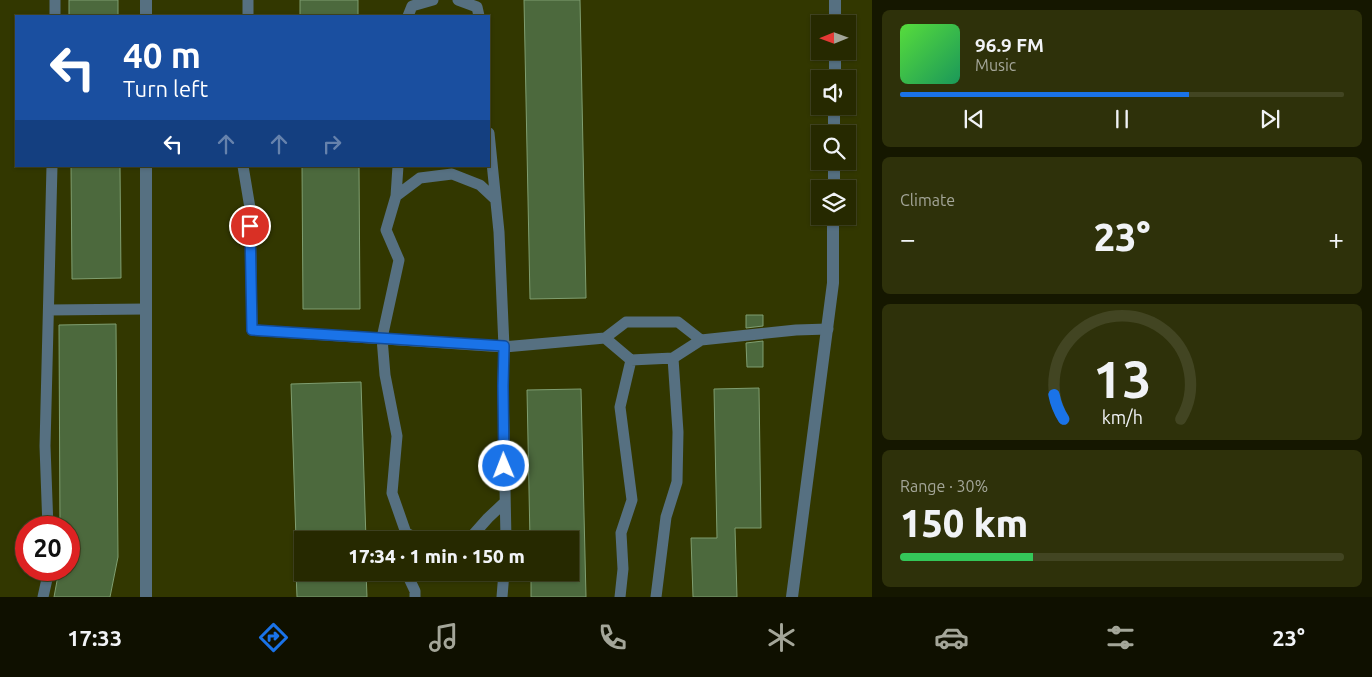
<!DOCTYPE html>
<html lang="en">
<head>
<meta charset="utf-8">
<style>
  :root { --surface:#262900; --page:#2e310a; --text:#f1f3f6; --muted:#a4a699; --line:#424522; --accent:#1a73e8 }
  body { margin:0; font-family:Ubuntu,sans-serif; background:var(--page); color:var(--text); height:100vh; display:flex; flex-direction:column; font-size:19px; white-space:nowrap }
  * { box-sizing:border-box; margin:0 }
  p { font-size:16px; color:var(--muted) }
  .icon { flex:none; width:28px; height:28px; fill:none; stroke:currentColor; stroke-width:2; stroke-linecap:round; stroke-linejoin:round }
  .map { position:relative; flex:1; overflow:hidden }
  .panel { display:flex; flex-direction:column; gap:10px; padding:10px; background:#151700; width:500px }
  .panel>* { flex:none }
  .guide { position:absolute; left:15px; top:15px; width:475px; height:152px; border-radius:0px; box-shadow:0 1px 4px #0004,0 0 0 1px var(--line); background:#1a4fa0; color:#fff; overflow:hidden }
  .needle { width:32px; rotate:269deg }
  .tools { position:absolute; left:811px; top:15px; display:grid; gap:10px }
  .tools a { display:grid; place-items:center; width:45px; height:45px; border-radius:0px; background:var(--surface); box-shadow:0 1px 4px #0004,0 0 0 1px var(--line); font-size:25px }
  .speed { position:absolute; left:15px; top:516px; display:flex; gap:10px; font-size:25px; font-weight:700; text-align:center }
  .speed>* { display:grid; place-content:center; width:65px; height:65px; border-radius:50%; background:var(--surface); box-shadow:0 1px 4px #0004,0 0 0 1px var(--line); line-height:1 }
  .speed .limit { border:8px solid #d22; background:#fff; color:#111 }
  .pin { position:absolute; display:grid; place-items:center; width:42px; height:42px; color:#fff; margin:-21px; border:2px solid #fff; border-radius:50%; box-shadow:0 1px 5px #0007 }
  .me { position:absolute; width:55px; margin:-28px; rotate:359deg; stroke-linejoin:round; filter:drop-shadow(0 0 4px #0008) }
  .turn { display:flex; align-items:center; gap:18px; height:105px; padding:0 25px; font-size:22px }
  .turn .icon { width:65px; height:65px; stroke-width:2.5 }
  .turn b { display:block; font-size:35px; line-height:42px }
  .lanes { display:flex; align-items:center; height:48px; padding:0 25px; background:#0003; justify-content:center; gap:25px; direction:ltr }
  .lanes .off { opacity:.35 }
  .big { font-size:38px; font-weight:800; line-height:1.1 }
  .panel .widget { flex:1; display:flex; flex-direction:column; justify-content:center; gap:8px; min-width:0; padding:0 18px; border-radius:8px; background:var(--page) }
  .panel .dial { align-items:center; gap:0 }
  .dial svg { height:130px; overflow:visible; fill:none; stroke:var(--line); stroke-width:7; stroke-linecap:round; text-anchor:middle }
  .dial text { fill:var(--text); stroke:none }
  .song { display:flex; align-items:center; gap:15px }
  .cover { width:60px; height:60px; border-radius:8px; background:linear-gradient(135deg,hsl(110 70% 55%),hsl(150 70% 35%)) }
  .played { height:5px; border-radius:2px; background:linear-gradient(90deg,var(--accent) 65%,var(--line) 65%) }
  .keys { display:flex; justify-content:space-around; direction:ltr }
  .heat { display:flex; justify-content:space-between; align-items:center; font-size:28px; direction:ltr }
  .charge { height:8px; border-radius:4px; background:linear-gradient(90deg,#34c759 30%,var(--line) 0) }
  .trip { position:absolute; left:294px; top:531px; width:285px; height:50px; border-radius:0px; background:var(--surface); box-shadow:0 1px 4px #0004,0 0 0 1px var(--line); font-weight:800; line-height:50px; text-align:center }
  .dock { display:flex; height:80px; justify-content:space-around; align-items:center; background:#0f1000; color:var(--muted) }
  .dock .icon { width:35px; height:35px }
  .dock .active { color:var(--accent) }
  .dock b { font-size:22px; color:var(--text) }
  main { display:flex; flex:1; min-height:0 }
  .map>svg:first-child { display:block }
  .building { fill:#4c693d; stroke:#7f9e70 }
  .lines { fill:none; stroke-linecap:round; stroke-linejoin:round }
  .service { stroke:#567081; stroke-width:11 }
  .minor { stroke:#567081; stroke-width:12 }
  .route-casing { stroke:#114b97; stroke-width:12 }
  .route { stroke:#1a73e8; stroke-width:9 }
</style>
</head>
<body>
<main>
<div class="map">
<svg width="872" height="597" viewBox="0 0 872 597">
  <rect width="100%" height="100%" fill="#323700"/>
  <!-- building -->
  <path class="building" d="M69 0H118V16H69Z
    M300 0H358V16H300Z
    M524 0H580L586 298 530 299Z
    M71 166H120L121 278 72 279Z
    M302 166H359L360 309H303Z
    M746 315H763V326L746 328Z
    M116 324 118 557 110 597H54L59 570H69V528H60L59 325Z
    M763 341V367H747L746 343Z
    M361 382 366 540H296L291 384Z
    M759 388 761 528H735L737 597H693L691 538H717L714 389Z
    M581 389 586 597H531V572H570V540H530L527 390Z
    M296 572H366L367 597H297Z"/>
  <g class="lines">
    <!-- service -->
    <path class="service" d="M248 0V16
      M458 0 477 7 479 16
      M55 16V0
      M408 16 412 6 433 0
      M489 133 499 232 504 347 503 386 506 540
      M243 166 250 208 252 330 504 347 605 338 626 322H678L701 340 796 330 828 329
      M398 166 396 196 386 230 399 260 382 338 385 375 397 436 392 493 406 533V540
      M396 196 420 178 452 174 480 185 495 199
      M49 310 146 309
      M605 338 631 360 673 358 701 340
      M48 528 45 446 52 166
      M406 533 421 540
      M447 540 472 536 488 518 505 502
      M406 572 415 591V597
      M43 597 49 570
      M502 597 504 572
      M620 597 623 569 621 533 632 500 620 407 631 360
      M656 597 666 517 677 482 678 432 673 358"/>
    <!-- minor -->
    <path class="minor" d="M146 16V0
      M835 24V0
      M835 79V51
      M834 134V106
      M834 189V161
      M146 597V166
      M792 597 833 283V216"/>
  </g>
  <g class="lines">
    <!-- route casing -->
    <g class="route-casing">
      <path id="route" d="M250 226 252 330 504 346 503 386 504 466"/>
    </g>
    <!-- route -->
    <use href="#route" class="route"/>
  </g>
</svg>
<div class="tools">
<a><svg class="needle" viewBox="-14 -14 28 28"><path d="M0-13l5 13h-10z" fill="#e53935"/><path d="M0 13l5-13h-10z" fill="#a4a699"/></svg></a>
<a><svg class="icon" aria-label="sound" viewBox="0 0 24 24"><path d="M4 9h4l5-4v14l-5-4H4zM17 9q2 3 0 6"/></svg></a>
<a><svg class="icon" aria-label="search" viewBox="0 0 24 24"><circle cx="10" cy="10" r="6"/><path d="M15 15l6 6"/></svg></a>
<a><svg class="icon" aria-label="layers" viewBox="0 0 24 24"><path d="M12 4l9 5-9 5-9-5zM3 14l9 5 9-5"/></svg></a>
</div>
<div class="speed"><div class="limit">20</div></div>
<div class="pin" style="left:250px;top:226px;background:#d93025"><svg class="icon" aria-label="arrive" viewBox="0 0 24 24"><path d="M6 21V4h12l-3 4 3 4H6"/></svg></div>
<svg class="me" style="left:504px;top:466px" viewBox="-20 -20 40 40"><circle r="17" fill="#1a73e8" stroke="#fff" stroke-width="3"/><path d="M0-11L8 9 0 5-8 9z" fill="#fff"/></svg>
<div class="trip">17:34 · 1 min · 150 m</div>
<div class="guide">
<div class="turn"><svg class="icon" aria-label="left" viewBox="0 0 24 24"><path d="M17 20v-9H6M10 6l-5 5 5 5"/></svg><div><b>40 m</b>Turn left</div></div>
<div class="lanes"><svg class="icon" aria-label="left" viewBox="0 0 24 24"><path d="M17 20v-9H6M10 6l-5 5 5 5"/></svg><svg class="icon off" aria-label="ahead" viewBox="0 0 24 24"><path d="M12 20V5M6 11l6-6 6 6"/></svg><svg class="icon off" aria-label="ahead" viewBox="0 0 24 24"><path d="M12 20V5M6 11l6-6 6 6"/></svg><svg class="icon off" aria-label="right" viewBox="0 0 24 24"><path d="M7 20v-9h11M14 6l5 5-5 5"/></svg></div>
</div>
</div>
<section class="panel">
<div class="widget">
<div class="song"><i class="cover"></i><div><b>96.9 FM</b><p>Music</p></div></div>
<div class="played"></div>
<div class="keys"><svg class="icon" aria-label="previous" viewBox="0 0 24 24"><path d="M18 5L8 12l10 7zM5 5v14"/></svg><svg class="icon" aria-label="pause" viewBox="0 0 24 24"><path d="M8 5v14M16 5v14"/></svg><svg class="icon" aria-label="next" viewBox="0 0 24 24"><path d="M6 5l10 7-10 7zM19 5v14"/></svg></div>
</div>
<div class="widget"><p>Climate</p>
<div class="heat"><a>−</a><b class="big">23°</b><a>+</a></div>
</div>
<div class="widget dial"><svg viewBox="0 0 100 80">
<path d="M14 69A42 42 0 1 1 86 69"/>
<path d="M14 69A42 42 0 0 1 8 54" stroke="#1a73e8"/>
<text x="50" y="56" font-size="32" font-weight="700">13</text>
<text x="50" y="72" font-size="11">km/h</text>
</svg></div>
<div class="widget"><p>Range · 30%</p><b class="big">150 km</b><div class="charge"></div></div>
</section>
</main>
<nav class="dock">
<b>17:33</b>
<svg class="icon active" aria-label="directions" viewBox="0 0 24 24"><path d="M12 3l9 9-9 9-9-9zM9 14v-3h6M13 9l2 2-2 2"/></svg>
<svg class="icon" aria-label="music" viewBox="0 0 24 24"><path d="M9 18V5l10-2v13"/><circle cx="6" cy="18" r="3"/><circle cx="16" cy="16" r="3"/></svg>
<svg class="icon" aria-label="phone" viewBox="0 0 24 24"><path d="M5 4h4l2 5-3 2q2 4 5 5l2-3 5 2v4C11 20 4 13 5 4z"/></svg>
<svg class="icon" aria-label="climate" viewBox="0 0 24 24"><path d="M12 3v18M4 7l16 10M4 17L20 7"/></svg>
<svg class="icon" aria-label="car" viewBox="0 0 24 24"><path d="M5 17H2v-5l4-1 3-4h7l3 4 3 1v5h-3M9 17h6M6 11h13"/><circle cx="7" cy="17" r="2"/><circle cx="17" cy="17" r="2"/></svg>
<svg class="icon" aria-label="filters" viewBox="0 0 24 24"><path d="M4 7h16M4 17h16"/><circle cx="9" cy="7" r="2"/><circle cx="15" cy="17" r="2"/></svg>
<b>23°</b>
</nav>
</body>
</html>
